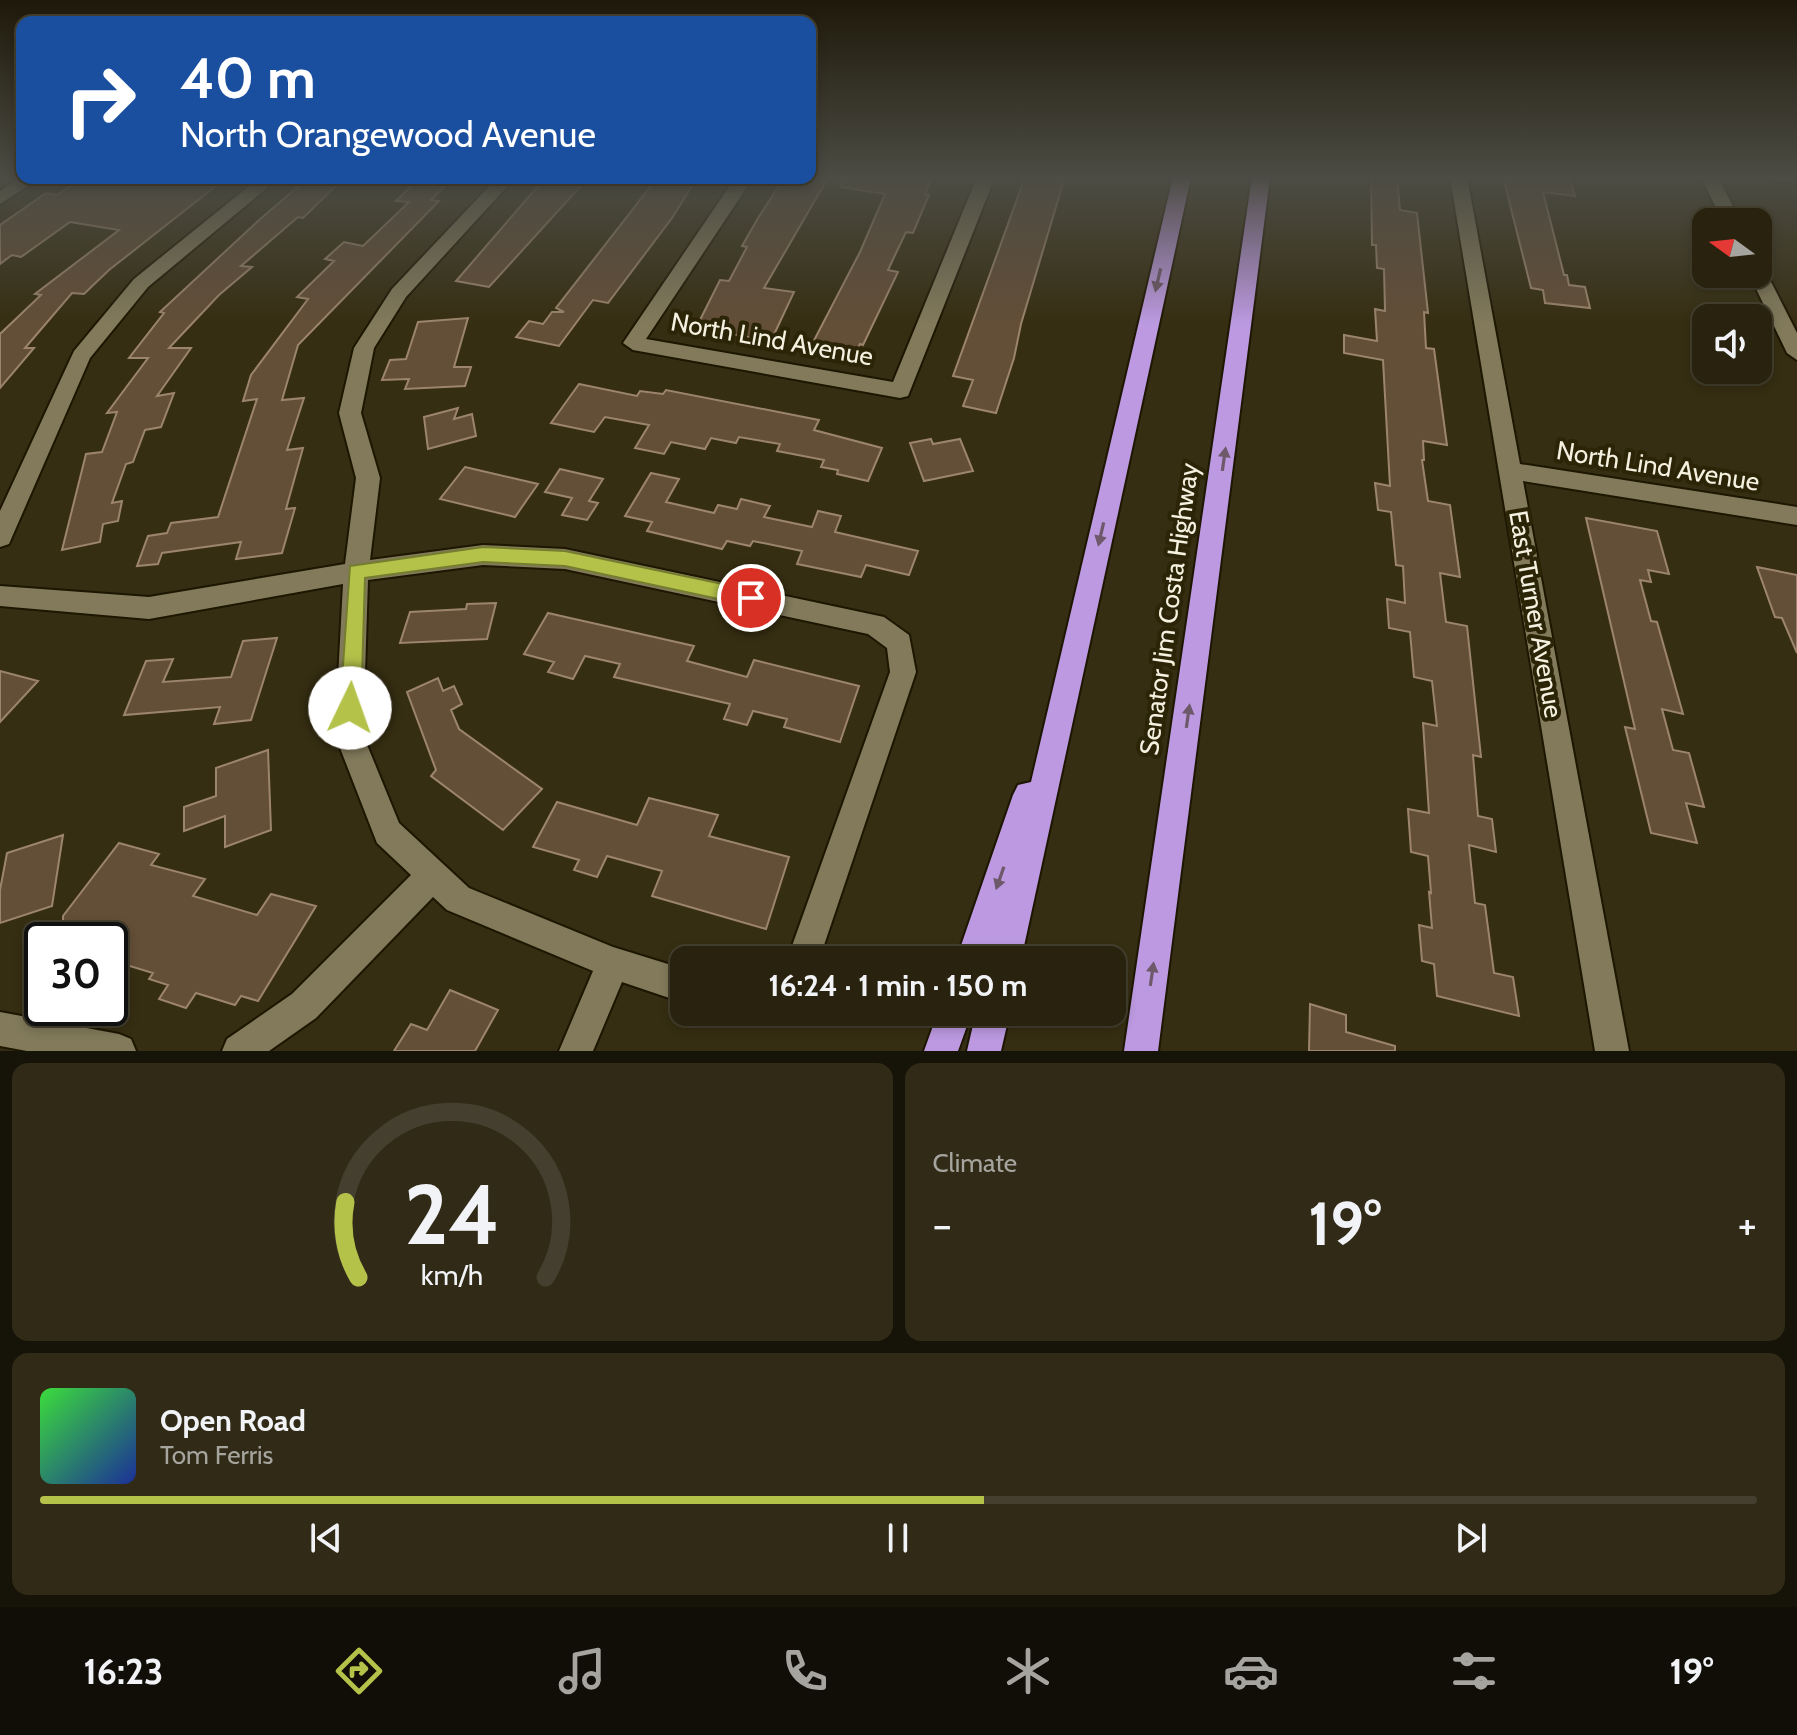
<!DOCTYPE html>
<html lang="en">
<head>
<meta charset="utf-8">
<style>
  :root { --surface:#28220e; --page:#302a17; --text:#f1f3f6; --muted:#a5a49e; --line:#443f2e; --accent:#b4c24a }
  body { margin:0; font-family:Cabin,sans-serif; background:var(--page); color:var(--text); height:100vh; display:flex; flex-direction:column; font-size:30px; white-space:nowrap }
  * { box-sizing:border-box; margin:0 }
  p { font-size:26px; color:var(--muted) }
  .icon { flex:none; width:44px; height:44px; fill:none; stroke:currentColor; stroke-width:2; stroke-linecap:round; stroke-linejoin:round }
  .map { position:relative; height:1051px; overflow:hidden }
  .panel { display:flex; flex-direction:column; gap:12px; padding:12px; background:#161308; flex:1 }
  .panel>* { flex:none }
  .hud { position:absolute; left:16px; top:16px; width:800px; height:168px; border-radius:16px; box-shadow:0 4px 12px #0003,0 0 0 2px var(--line); background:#1a4fa0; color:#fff; overflow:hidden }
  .needle { width:52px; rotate:285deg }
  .fabs { position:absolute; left:1692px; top:208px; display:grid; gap:16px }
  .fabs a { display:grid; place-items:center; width:80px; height:80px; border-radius:16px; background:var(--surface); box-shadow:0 4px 12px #0003,0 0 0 2px var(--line); font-size:40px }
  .speed { position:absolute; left:24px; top:922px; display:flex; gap:16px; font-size:40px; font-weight:700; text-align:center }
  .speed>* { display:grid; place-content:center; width:104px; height:104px; border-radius:50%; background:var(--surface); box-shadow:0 4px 12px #0003,0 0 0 2px var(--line); line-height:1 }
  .speed .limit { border:4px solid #111; border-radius:12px; background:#fff; color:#111 }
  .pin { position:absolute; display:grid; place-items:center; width:68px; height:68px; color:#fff; margin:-34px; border:4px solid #fff; border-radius:50%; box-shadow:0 2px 8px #0007 }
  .me { position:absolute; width:88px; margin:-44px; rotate:3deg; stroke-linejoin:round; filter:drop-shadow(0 0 6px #0008) }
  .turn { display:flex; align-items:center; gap:28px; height:168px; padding:0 32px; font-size:36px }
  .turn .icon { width:104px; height:104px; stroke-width:2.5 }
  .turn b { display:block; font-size:56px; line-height:68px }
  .big { font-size:60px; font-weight:700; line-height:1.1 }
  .panel .card { flex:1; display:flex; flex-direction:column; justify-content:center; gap:12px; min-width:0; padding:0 28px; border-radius:16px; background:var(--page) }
  .panel .dial { align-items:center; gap:0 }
  .dial svg { height:208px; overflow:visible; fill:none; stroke:var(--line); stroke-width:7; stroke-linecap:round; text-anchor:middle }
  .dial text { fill:var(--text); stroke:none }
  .song { display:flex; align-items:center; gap:24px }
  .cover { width:96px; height:96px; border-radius:12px; background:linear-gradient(135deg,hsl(120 70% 55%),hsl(230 70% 35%)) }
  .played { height:8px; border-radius:4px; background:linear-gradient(90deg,var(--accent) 55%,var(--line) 55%) }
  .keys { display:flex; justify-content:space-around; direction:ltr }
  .heat { display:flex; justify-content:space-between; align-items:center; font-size:44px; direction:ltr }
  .panel .tiles { flex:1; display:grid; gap:12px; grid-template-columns:1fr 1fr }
  .card:last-child { grid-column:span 2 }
  .trip { position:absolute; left:670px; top:946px; width:456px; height:80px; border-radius:16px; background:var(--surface); box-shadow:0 4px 12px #0003,0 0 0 2px var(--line); font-weight:700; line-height:80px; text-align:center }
  .tabs { display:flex; height:128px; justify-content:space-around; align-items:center; background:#100e06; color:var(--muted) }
  .tabs .icon { width:56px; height:56px }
  .tabs .active { color:var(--accent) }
  .tabs b { font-size:36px; color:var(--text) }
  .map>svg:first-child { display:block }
  .building { fill:#634e37; stroke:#9c856c; stroke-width:2 }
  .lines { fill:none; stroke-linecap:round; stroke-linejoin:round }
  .minor-casing { stroke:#1d1600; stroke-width:4 }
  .highway-casing { stroke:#1d1600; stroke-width:4 }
  .minor { fill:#827a5b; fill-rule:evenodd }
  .highway { fill:#bc99e0; fill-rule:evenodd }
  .oneway { fill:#6d5969 }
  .route { fill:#b4c24a; stroke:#757e30; stroke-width:2 }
  .labels { text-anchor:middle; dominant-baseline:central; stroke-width:8; stroke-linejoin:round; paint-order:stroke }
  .street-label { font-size:26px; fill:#f5f1e0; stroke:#2c2407 }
</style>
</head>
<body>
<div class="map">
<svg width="1797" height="1051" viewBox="0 0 1797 1051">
  <rect width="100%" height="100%" fill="#362e12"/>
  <!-- building -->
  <path class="building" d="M842 177H932L925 194 929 195 913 233 906 232 888 270 898 272 863 345 860 344 853 358 810 348 860 252 885 194 841 187Z
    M1025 177 1064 180 1021 324 1014 358 996 413 963 406 973 380 953 376Z
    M1371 177H1397L1400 210 1417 213 1428 313 1424 312 1426 348 1434 349 1447 445 1423 441 1424 460H1422L1428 501 1450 505 1460 577 1440 573 1446 622 1467 626 1481 757 1473 755 1478 816 1492 819 1496 852 1469 845 1475 903 1485 905 1494 973 1513 977 1519 1016 1437 996 1434 964 1422 961 1419 925 1432 928 1429 892 1431 893 1428 856 1411 852 1408 809 1429 813 1423 723 1437 726 1432 681 1414 677 1410 632 1389 628 1387 599 1405 603 1403 566 1396 565 1391 512 1378 510 1375 483 1390 486 1383 360 1344 353V335L1377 341 1375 309 1385 311 1384 269 1377 268 1376 245H1372Z
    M1503 177H1569L1575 196 1543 192 1564 275H1567L1569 285 1585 287 1590 308 1545 303 1543 290 1531 288Z
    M82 178H157L216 186 109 270 84 294 72 293 25 348H34L0 388V334L41 295 35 294 119 230 70 222 21 257 12 255 0 264V225L46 193 57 195Z
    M318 178H344L303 218 298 217 241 266 252 267 219 295 169 348H191L157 396 174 393 161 427 145 430 133 462 126 464 112 503 122 501 118 521 103 524 100 542 62 550 86 454 102 452 117 412 107 413 148 358H129L164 313 160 312 258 221 302 183 311 184Z
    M419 178H446L439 185 445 186 431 200 439 201 298 345 282 400 304 398 287 450 303 448 286 509 295 508 282 553 236 559 241 542 162 553 158 564 137 566 148 536 167 533 171 523 218 517 257 399 243 401 251 375 308 299 297 297 334 261 325 259 344 242 363 246 409 202 396 201Z
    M545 178H588L489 287 456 281Z
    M657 178H697L672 218 608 303 593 300 559 346 516 337 529 321 543 324 552 312H564L556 308Z
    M792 178H828L764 288 794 292 771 341 696 328 720 280 729 281 747 247 742 246 758 218 782 181 789 182Z
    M468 318 454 367H471L465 386 405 389 409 379 382 380 390 360 406 359 418 322Z
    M579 384 637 396 640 391 663 394 666 390 819 420 814 430 882 448 868 481 837 474 838 470 821 467 824 460 777 451 780 444 739 437 736 443 711 438 705 449 671 442 664 454 635 448 649 425 605 417 594 432 551 423Z
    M458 408 454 419 472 414 476 436 428 449 424 417Z
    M931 439 933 444 960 439 973 471 924 481 910 443Z
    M465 467 538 484 515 517 440 499Z
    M560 469 603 479 589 501 598 503 587 520 562 515 572 498 545 492Z
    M651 473 679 479 666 502 714 513 718 505 737 509 741 499 770 506 764 517 812 527 818 511 841 516 835 532 918 551 909 575 866 565 861 577 797 564 802 551 753 541 750 546 727 541 722 549 647 531 652 522 625 516Z
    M1586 518 1657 531 1669 574 1648 570 1651 582 1640 580 1651 621 1657 622 1683 714 1662 709 1673 750 1689 753 1704 807 1686 803 1697 843 1651 833 1625 727 1635 729Z
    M1757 567 1797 575V653L1782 618 1775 617Z
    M496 603 487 639 400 643 410 612 466 609 467 604Z
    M548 613 694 646 687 661 747 677 754 660 859 686 840 742 784 727 787 719 753 711 747 725 724 719 730 704 614 677 620 664 585 656 573 679 548 672 554 662 524 654Z
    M277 638 251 720 214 724 220 707 124 715 146 661 173 659 163 682 231 677 243 641Z
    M0 671 38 681 0 722Z
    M438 678 443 691 454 686 462 704 451 710 459 729 542 789 503 830 431 776 436 770 407 692Z
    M268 750 271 830 225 847V816L184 831V807L216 796V768Z
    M649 798 718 815 709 836 789 857 766 929 652 896 662 871 607 856 597 877 574 870 579 860 533 847 557 802 637 825Z
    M63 835 52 906 0 923V890L7 853Z
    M119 843 159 854 151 865 205 879 193 896 257 915 271 894 316 906 258 1001 241 996 235 1005 196 993 186 1008 159 999 168 985 149 979 153 973 110 960V939L63 925V916Z
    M450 990 498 1010 475 1051H394L411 1024 427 1030Z
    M1310 1004 1346 1015V1032L1395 1046V1051H1309Z"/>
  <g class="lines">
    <!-- minor casing -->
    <g class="minor-casing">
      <path id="minor" d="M22 177 40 178 0 204V191Z
        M977 177H995L908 396 900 398 633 350 623 343 735 178H753L646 339 893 382Z
        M1450 177H1467L1520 464 1797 507V525L1523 481 1629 1051H1595Z
        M1701 177H1718L1741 222H1723Z
        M1773 177H1797V183L1776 181Z
        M259 178H279L148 287 90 358 12 537 9 544 0 547V511L74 351 134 279Z
        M497 178H515L406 297 374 348 361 413 380 478 370 560 483 545 565 549 884 617 909 635 916 672 819 960H787L890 672 887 648 868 634 565 569 483 565 368 580 363 735 399 823 469 888 613 947 684 969V1003L622 982 593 1051H559L593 971 447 910 433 897 316 1018 269 1051H222L227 1039 292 994 411 875 377 843 335 735 343 584 149 619 0 606V586L149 597 345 564 356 478 339 413 354 348 392 289Z
        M1758 268 1767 274 1797 333V360L1787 353 1749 274H1758Z
        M0 1012 119 1034 131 1039 136 1051H27L0 1046Z"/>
    </g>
    <!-- highway casing -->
    <g class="highway-casing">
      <path id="highway" d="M1173 177H1191L1021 960H989V957L988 960H956L1013 795 1018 785 1031 782Z
        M1252 177H1270L1158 1051H1124Z
        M938 1012H972L958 1051H924Z
        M976 1012H1010L1001 1051H967Z"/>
    </g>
    <!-- minor -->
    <use href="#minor" class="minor"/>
    <!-- highway -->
    <use href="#highway" class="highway"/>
  </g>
  <!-- one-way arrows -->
  <defs><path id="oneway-solid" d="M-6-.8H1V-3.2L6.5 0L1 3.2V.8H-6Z" transform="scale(2)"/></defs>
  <g class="oneway">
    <use href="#oneway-solid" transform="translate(1158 280) rotate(103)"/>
    <use href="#oneway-solid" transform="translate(1224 459) rotate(-82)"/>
    <use href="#oneway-solid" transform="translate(1101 534) rotate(103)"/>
    <use href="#oneway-solid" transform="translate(1188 716) rotate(-82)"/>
    <use href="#oneway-solid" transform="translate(1000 878) rotate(109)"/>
    <use href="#oneway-solid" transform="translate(1152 974) rotate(-82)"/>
  </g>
  <!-- sky -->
  <linearGradient id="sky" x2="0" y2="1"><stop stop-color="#1e190a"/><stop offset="0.55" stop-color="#4c4c44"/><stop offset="1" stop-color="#4c4c44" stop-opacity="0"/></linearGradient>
  <rect width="1797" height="324" fill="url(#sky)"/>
  <!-- route -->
  <path class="route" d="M483 547 565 551 751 590 758 593 760 598 758 604 751 606 565 566 483 562 365 578 361 708 358 715 350 717 343 715 340 708 350 566Z"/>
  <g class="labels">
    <!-- street labels -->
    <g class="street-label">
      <text transform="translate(772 339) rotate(10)">North Lind Avenue</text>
      <text transform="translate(1658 466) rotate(9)">North Lind Avenue</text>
      <text transform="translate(1169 609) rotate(-82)">Senator Jim Costa Highway</text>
      <text transform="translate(1536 614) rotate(80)">East Turner Avenue</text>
    </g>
  </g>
</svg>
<div class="fabs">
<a><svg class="needle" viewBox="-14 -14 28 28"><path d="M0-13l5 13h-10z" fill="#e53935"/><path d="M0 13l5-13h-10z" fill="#a5a49e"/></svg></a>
<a><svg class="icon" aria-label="sound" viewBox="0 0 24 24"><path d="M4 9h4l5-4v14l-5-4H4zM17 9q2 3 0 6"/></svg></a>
</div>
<div class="speed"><div class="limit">30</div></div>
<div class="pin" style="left:751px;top:598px;background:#d93025"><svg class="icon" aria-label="arrive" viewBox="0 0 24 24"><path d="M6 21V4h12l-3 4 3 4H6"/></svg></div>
<svg class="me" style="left:350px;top:708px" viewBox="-20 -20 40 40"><circle r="19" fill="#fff"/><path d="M0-13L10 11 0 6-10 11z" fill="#b4c24a"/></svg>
<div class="trip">16:24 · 1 min · 150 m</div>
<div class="hud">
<div class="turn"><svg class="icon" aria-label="right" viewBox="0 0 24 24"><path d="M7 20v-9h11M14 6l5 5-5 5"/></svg><div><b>40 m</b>North Orangewood Avenue</div></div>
</div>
</div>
<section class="panel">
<div class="tiles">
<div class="card dial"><svg viewBox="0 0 100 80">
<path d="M14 69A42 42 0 1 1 86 69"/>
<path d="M14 69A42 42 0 0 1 9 40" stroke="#b4c24a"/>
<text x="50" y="56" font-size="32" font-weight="700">24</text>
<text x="50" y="72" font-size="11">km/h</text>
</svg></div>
<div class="card"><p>Climate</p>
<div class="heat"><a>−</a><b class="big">19°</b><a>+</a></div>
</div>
<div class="card">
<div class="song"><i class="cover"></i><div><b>Open Road</b><p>Tom Ferris</p></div></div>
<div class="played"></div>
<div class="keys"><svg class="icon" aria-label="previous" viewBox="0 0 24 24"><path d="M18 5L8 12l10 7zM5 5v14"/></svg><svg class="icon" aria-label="pause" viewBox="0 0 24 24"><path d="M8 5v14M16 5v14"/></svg><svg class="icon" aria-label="next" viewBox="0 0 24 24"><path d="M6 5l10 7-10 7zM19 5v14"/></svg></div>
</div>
</div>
</section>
<nav class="tabs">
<b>16:23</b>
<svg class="icon active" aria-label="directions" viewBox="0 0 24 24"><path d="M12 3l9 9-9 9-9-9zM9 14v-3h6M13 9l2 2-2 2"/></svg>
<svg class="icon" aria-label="music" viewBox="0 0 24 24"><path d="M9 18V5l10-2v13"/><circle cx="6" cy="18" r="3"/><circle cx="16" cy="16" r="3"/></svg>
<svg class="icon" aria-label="phone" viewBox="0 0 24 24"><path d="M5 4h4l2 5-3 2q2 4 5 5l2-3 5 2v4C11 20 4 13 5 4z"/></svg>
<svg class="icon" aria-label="climate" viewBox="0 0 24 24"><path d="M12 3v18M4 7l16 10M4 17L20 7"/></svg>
<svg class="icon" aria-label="car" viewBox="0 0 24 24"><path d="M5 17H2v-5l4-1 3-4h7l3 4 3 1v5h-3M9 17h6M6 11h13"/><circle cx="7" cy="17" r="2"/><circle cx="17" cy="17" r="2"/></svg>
<svg class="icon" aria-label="filters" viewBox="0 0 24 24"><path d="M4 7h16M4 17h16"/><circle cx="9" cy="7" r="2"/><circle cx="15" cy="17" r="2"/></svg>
<b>19°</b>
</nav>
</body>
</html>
